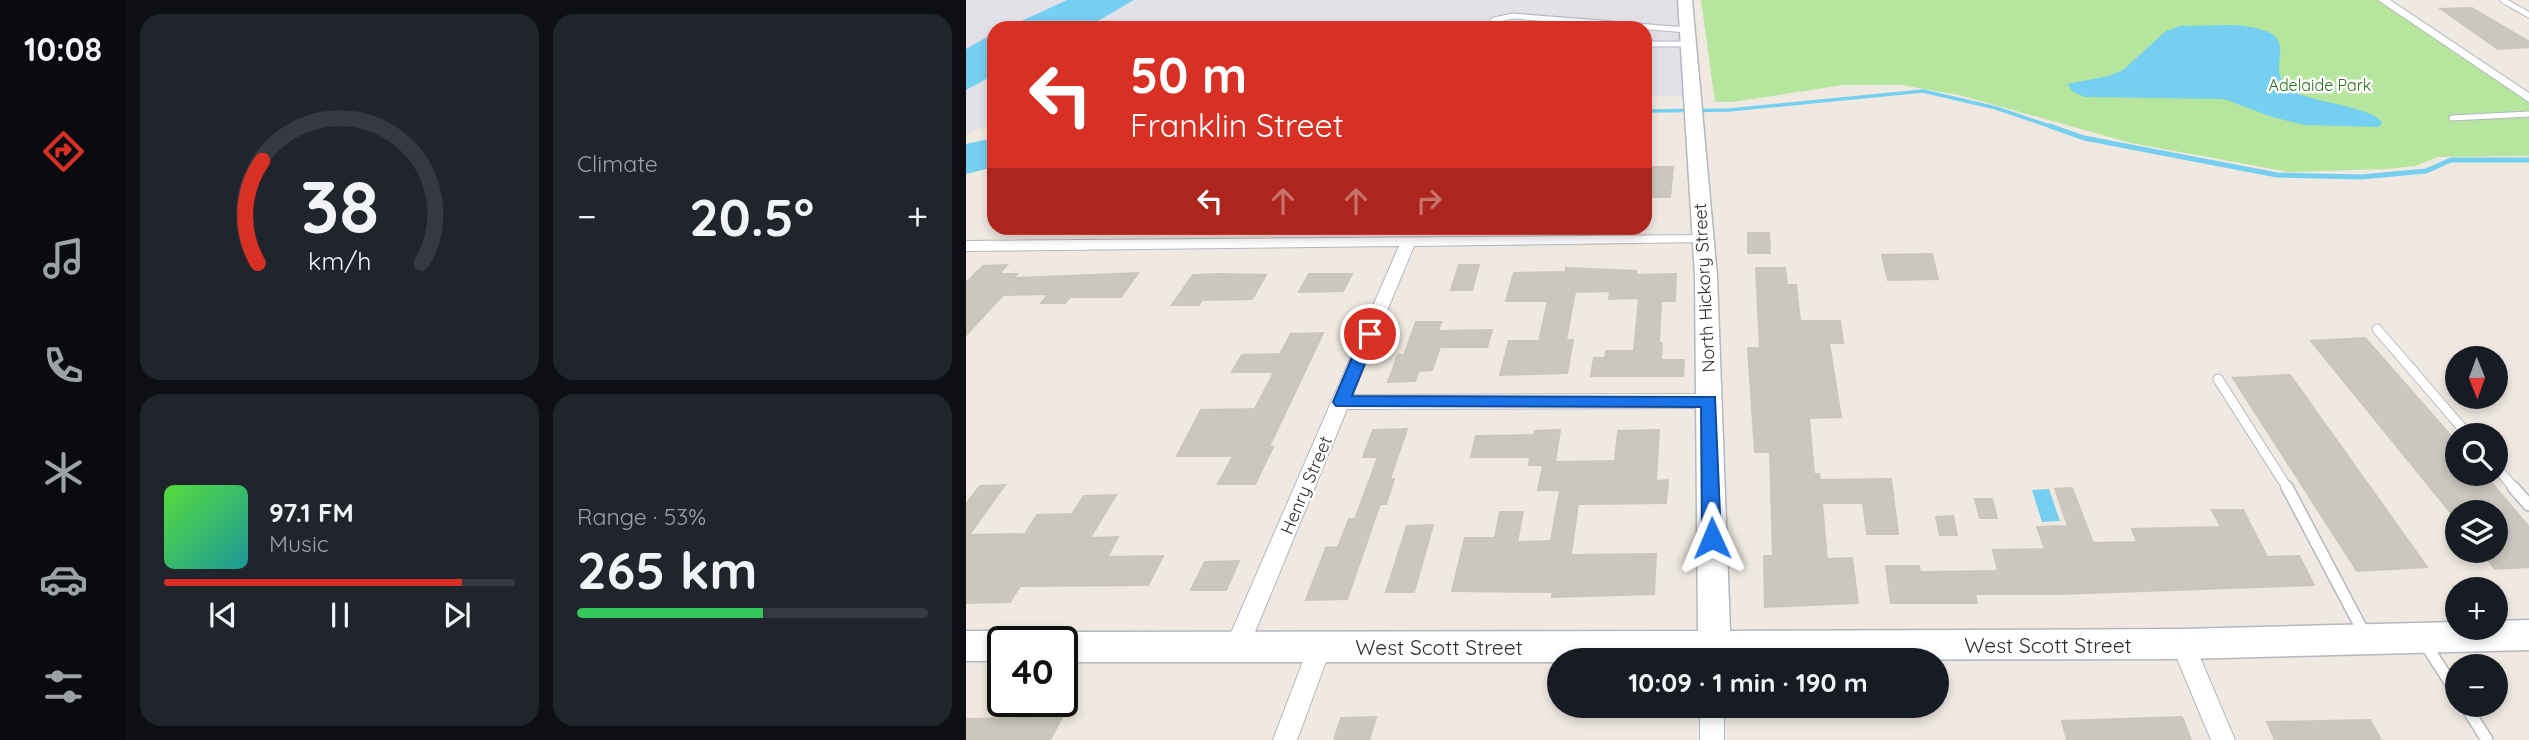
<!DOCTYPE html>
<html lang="en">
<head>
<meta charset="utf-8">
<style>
  :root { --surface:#171b24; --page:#20242c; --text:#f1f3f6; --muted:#9ea1a6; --line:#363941; --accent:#d93025 }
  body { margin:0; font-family:Quicksand,sans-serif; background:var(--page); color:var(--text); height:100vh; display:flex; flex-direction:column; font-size:26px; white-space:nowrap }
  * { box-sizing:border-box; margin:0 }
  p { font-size:23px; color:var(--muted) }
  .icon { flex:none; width:38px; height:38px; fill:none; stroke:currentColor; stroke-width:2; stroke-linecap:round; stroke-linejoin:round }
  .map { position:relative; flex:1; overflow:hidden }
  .sheet { display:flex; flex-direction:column; gap:14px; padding:14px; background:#0d0f14; width:840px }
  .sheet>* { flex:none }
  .top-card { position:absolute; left:21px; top:21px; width:665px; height:214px; border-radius:21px; box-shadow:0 4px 10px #0003; background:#d93025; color:#fff; overflow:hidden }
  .needle { width:46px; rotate:179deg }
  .fabs { position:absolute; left:1479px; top:346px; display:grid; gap:14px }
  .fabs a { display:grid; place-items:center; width:63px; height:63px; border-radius:50%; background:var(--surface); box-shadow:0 4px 10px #0003; font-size:35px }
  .speed { position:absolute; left:21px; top:626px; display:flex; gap:14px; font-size:35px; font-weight:700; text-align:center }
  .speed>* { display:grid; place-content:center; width:91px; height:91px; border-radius:50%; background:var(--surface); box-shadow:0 4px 10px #0003; line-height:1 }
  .speed .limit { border:4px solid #111; border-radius:10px; background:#fff; color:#111 }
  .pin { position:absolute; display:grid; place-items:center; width:60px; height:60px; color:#fff; margin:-30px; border:4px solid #fff; border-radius:50%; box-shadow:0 2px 7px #0007 }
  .me { position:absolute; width:77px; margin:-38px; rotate:359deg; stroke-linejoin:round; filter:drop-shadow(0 0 5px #0008) }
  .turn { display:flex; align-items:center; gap:24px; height:147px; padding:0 28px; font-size:32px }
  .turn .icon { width:91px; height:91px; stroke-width:2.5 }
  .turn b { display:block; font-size:49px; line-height:60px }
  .lanes { display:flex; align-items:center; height:66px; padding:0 28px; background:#0003; justify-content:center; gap:35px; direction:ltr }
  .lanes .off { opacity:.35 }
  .big { font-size:52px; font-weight:800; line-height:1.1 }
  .sheet .card { flex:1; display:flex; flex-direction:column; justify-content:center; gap:10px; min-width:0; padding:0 24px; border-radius:21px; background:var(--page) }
  .sheet .dial { align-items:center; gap:0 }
  .dial svg { height:182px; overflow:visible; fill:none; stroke:var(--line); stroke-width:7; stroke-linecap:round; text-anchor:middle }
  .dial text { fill:var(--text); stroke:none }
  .song { display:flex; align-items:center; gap:21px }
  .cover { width:84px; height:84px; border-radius:10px; background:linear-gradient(135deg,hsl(110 70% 55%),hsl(180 70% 35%)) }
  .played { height:7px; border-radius:4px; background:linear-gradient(90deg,var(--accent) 85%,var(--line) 85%) }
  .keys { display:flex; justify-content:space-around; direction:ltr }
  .heat { display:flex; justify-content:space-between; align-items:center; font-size:38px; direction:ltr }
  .charge { height:10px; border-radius:5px; background:linear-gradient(90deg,#34c759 53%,var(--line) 0) }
  .sheet .tiles { flex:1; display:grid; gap:14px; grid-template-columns:repeat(2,1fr) }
  .trip { position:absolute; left:581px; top:648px; width:402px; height:70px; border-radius:35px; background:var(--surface); box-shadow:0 4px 10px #0003; font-weight:800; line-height:70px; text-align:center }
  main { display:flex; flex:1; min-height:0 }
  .menu { display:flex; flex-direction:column; width:126px; justify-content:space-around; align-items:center; background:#090b0e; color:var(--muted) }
  .menu .icon { width:49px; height:49px }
  .menu .active { color:var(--accent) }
  .menu b { font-size:32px; color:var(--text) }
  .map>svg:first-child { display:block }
  .industrial { fill:#e3e1e8 }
  .green { fill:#b6e59e }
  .water { fill:#75cff0 }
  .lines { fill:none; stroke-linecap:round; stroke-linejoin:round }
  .stream-far1 { stroke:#75cff0; stroke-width:3.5 }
  .stream { stroke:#75cff0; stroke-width:5 }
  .building { fill:#cbc7bf; stroke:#cbc5ba; stroke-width:2 }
  .lane-far2-casing { stroke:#b4b7c1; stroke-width:7 }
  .lane-far1-casing { stroke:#b4b7c1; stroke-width:11 }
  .lane-casing { stroke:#b4b7c1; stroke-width:14 }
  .street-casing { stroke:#b4b7c1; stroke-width:2 }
  .secondary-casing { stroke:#b4b7c1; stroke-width:3 }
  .lane-far2 { stroke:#fff; stroke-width:5 }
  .lane-far1 { stroke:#fff; stroke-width:9 }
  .lane { stroke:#fff; stroke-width:11 }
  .street { fill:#fff; fill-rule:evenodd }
  .secondary { fill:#fff; fill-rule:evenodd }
  .route { fill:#1a73e8; stroke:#114b97; stroke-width:2 }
  .labels { text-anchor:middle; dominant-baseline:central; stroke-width:5; stroke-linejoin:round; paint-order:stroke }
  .far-park-label { font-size:16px; fill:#2c6e1b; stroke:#fff }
  .street-label { font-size:18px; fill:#2e2e2e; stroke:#fff }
  .near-street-label { font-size:21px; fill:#2e2e2e; stroke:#fff }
</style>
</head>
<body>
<main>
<nav class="menu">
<b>10:08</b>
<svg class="icon active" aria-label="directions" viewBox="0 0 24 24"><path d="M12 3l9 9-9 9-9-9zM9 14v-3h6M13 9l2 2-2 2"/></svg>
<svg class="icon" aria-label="music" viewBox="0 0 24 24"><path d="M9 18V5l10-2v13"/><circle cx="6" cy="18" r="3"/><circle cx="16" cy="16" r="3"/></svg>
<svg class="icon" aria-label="phone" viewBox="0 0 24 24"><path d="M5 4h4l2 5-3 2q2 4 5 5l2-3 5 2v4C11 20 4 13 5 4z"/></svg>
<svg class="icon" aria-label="climate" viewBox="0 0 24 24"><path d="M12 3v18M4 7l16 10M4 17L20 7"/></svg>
<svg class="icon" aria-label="car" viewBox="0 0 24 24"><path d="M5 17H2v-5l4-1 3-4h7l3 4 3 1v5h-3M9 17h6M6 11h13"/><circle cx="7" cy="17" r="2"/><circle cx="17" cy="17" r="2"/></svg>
<svg class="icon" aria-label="filters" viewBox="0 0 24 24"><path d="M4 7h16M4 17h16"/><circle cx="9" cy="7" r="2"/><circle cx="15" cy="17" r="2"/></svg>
</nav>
<section class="sheet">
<div class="tiles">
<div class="card dial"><svg viewBox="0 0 100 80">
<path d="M14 69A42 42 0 1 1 86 69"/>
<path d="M14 69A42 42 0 0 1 16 24" stroke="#d93025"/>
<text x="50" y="56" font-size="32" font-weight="700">38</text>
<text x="50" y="72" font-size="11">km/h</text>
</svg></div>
<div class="card"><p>Climate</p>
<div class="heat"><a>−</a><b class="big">20.5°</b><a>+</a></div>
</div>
<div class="card">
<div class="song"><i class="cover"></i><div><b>97.1 FM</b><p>Music</p></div></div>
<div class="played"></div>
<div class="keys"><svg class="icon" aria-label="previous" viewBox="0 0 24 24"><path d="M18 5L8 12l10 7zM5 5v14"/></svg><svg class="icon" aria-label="pause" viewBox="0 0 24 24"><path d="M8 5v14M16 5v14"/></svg><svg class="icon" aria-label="next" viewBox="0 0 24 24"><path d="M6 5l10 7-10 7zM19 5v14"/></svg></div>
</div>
<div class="card"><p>Range · 53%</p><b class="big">265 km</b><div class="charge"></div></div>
</div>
</section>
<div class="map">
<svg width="1563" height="740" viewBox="0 0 1563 740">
  <rect width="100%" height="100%" fill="#efe9e1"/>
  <!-- industrial -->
  <path class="industrial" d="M0 0H101L40 28H28V33L0 49Z
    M168 0H719L726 97 679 96V28H120Z
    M28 75V123L0 134V90Z"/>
  <!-- green -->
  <path class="green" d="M735 0H1417L1563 98V156L1471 157 1450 166 1420 169 1323 172 1165 143 993 95 935 85H877L766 102H749Z"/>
  <!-- water -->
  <path class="water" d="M101 0H168L120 28H40Z
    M1266 25C1355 31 1284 70 1331 93 1349 102 1410 108 1416 123L1413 127 1339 125 1306 117 1258 99 1119 97 1107 92 1101 84 1143 76 1157 70 1200 31 1214 26Z
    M28 33V75L0 90V49Z
    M28 138V167L0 174V144Z
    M1083 489 1094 521 1076 522 1066 490Z"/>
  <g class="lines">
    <!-- stream-far1 -->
    <path class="stream-far1" d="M679 111 763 110 957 91 1030 108 1089 128"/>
    <!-- stream -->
    <path class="stream" d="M1084 126 1118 138 1311 175 1395 177 1460 171 1485 160H1563"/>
  </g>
  <!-- building -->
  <path class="building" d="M1506 8 1563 42V47L1532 49 1475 9Z
    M679 167H707L704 197H679Z
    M782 233H803L804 253H782Z
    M966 254 972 279 922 280 916 255Z
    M41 265 33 274H51L48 278 172 273 155 297H104L99 303H75L83 294 37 295 0 335V283L17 266Z
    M493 265H513L506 290H485Z
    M600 268 670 271V275L710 274 709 301H695L693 343H696L695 360H718L717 376H625L628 358H639L640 351H668L673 298 643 299 644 291 609 292 600 340H607L601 373 534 375 543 341H573L582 301H540L548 273 600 272Z
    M790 268H819L821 285H830L834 321H874L877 343H863L875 417 843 418 848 474H853L854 480 925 479 932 534H901L897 503H856L861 559 886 558 892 603 799 607 798 556H807L804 452H789L782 348H794Z
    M253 274 300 275 286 299 236 300 233 305H206L227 275Z
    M343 274H386L377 291 333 292Z
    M450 322H475L472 331 526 330 521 347H474L466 370 453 371 449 381 422 382 432 355H438Z
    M357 333 303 447H307L289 484H252L267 456H211L235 410 289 409 308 372H266L276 355 314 354 325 334Z
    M1399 338 1491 443V474H1518L1563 527V567L1529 569 1515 551H1530V513H1485L1345 341Z
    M1324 375 1461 567 1391 571 1267 378Z
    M441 429 424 479H428L420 504H414L381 599 340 600 360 548 372 547 383 519H389L412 457H397L407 430Z
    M594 430 589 462 649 461 652 431 693 430 690 481 702 480 700 503 612 504 605 555 690 554 688 594 586 597 587 592 486 591 499 538H529L534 512H557L551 542 585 541 594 490H572L577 465H563L564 457H505L510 436 568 435 569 431Z
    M39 485 3 535 59 534 71 515 106 514 118 496 150 495 124 538 152 537 141 557 197 556 182 585 54 586 44 602 0 603V504L14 486Z
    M1106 488 1127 543 1171 542 1166 529 1255 527 1246 510H1277L1301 557 1333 556 1348 585 1093 594H1009L1011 603H925L920 566H953L954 572 1032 571 1027 550 1079 549 1071 527 1102 526 1089 489Z
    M1009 499H1026L1031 518H1014Z
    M987 516 991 535H974L970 517Z
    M467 525 448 592H420L441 526Z
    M273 561 260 590H225L239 562Z
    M96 717 84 740H0V719Z
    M410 717 403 740H368L375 718Z
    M1216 717 1225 740H1101L1096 721Z
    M1404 720 1415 740H1309L1301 722Z"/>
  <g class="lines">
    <!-- lane-far2 casing -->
    <g class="lane-far2-casing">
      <path id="lane-far2" d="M1537 0 1563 15
        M522 28 528 20 547 16 721 30
        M679 44H722
        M1486 118 1563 114"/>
    </g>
    <!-- lane-far1 casing -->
    <g class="lane-far1-casing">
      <path id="lane-far1" d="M1411 329 1503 436
        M1252 379 1322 489
        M1530 467 1549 489"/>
    </g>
    <!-- lane casing -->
    <g class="lane-casing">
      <path id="lane" d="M1321 487 1399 635
        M1547 487 1563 505
        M1460 645 1491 693
        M1499 705 1521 740"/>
    </g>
    <!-- street casing -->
    <g class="street-casing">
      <path id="street" d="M1412 0H1424L1563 93V102Z
        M737 235 742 236V242L448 246 386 395 744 394 750 396 753 401 750 406 744 408 381 409 282 649 278 657 270 660 262 657 258 649 433 246 0 251V241Z
        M1217 633 1225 636 1269 740H1245L1205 644 1209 636Z
        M353 637 361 640 365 648 331 740H307L345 640Z
        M734 705H758V740H734Z"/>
    </g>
    <!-- secondary casing -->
    <g class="secondary-casing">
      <path id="secondary" d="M712 0H726L751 276 764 631 1217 629 1491 622V628H1530V621L1563 620V650L1217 659 593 660V662H96V642H82L85 636 96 632 732 631 729 276Z
        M0 631H37L48 635 51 642H37V661H0Z"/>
    </g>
    <!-- lane-far2 -->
    <use href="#lane-far2" class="lane-far2"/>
    <!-- lane-far1 -->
    <use href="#lane-far1" class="lane-far1"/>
    <!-- lane -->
    <use href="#lane" class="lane"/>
    <!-- street -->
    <use href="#street" class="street"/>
    <!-- secondary -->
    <use href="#secondary" class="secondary"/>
  </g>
  <!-- route -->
  <path class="route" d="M404 328 411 334 386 396 749 397 755 538 753 544H739L736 538 735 407 370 406 367 402 396 334Z"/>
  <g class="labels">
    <!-- far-park labels -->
    <g class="far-park-label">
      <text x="1354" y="85">Adelaide Park</text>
    </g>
    <!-- street labels -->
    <g class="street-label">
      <text transform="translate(738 288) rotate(-93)">North Hickory Street</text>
      <text transform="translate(340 485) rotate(-67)">Henry Street</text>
    </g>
    <!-- near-street labels -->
    <g class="near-street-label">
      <text x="1082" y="645">West Scott Street</text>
      <text x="473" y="647">West Scott Street</text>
    </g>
  </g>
</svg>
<div class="fabs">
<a><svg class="needle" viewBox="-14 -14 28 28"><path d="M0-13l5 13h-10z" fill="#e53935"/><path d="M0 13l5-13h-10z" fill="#9ea1a6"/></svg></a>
<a><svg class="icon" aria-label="search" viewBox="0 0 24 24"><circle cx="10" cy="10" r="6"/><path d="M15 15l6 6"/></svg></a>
<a><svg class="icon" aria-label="layers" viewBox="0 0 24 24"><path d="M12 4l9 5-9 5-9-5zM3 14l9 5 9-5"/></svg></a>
<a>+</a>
<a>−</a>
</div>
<div class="speed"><div class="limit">40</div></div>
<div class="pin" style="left:404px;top:334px;background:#d93025"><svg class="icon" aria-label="arrive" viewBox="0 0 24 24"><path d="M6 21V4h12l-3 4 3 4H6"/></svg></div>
<svg class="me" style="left:746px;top:538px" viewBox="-20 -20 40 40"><path d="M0-17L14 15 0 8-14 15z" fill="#1a73e8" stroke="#fff" stroke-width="4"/></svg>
<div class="trip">10:09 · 1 min · 190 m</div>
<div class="top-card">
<div class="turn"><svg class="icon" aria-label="left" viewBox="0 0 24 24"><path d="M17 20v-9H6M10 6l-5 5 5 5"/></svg><div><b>50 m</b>Franklin Street</div></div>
<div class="lanes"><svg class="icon" aria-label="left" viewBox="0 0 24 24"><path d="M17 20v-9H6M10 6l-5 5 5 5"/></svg><svg class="icon off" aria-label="ahead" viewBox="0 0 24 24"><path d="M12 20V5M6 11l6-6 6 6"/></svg><svg class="icon off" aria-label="ahead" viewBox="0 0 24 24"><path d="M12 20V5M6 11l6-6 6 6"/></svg><svg class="icon off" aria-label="right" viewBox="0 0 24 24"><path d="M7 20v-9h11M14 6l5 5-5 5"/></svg></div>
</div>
</div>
</main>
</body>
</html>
